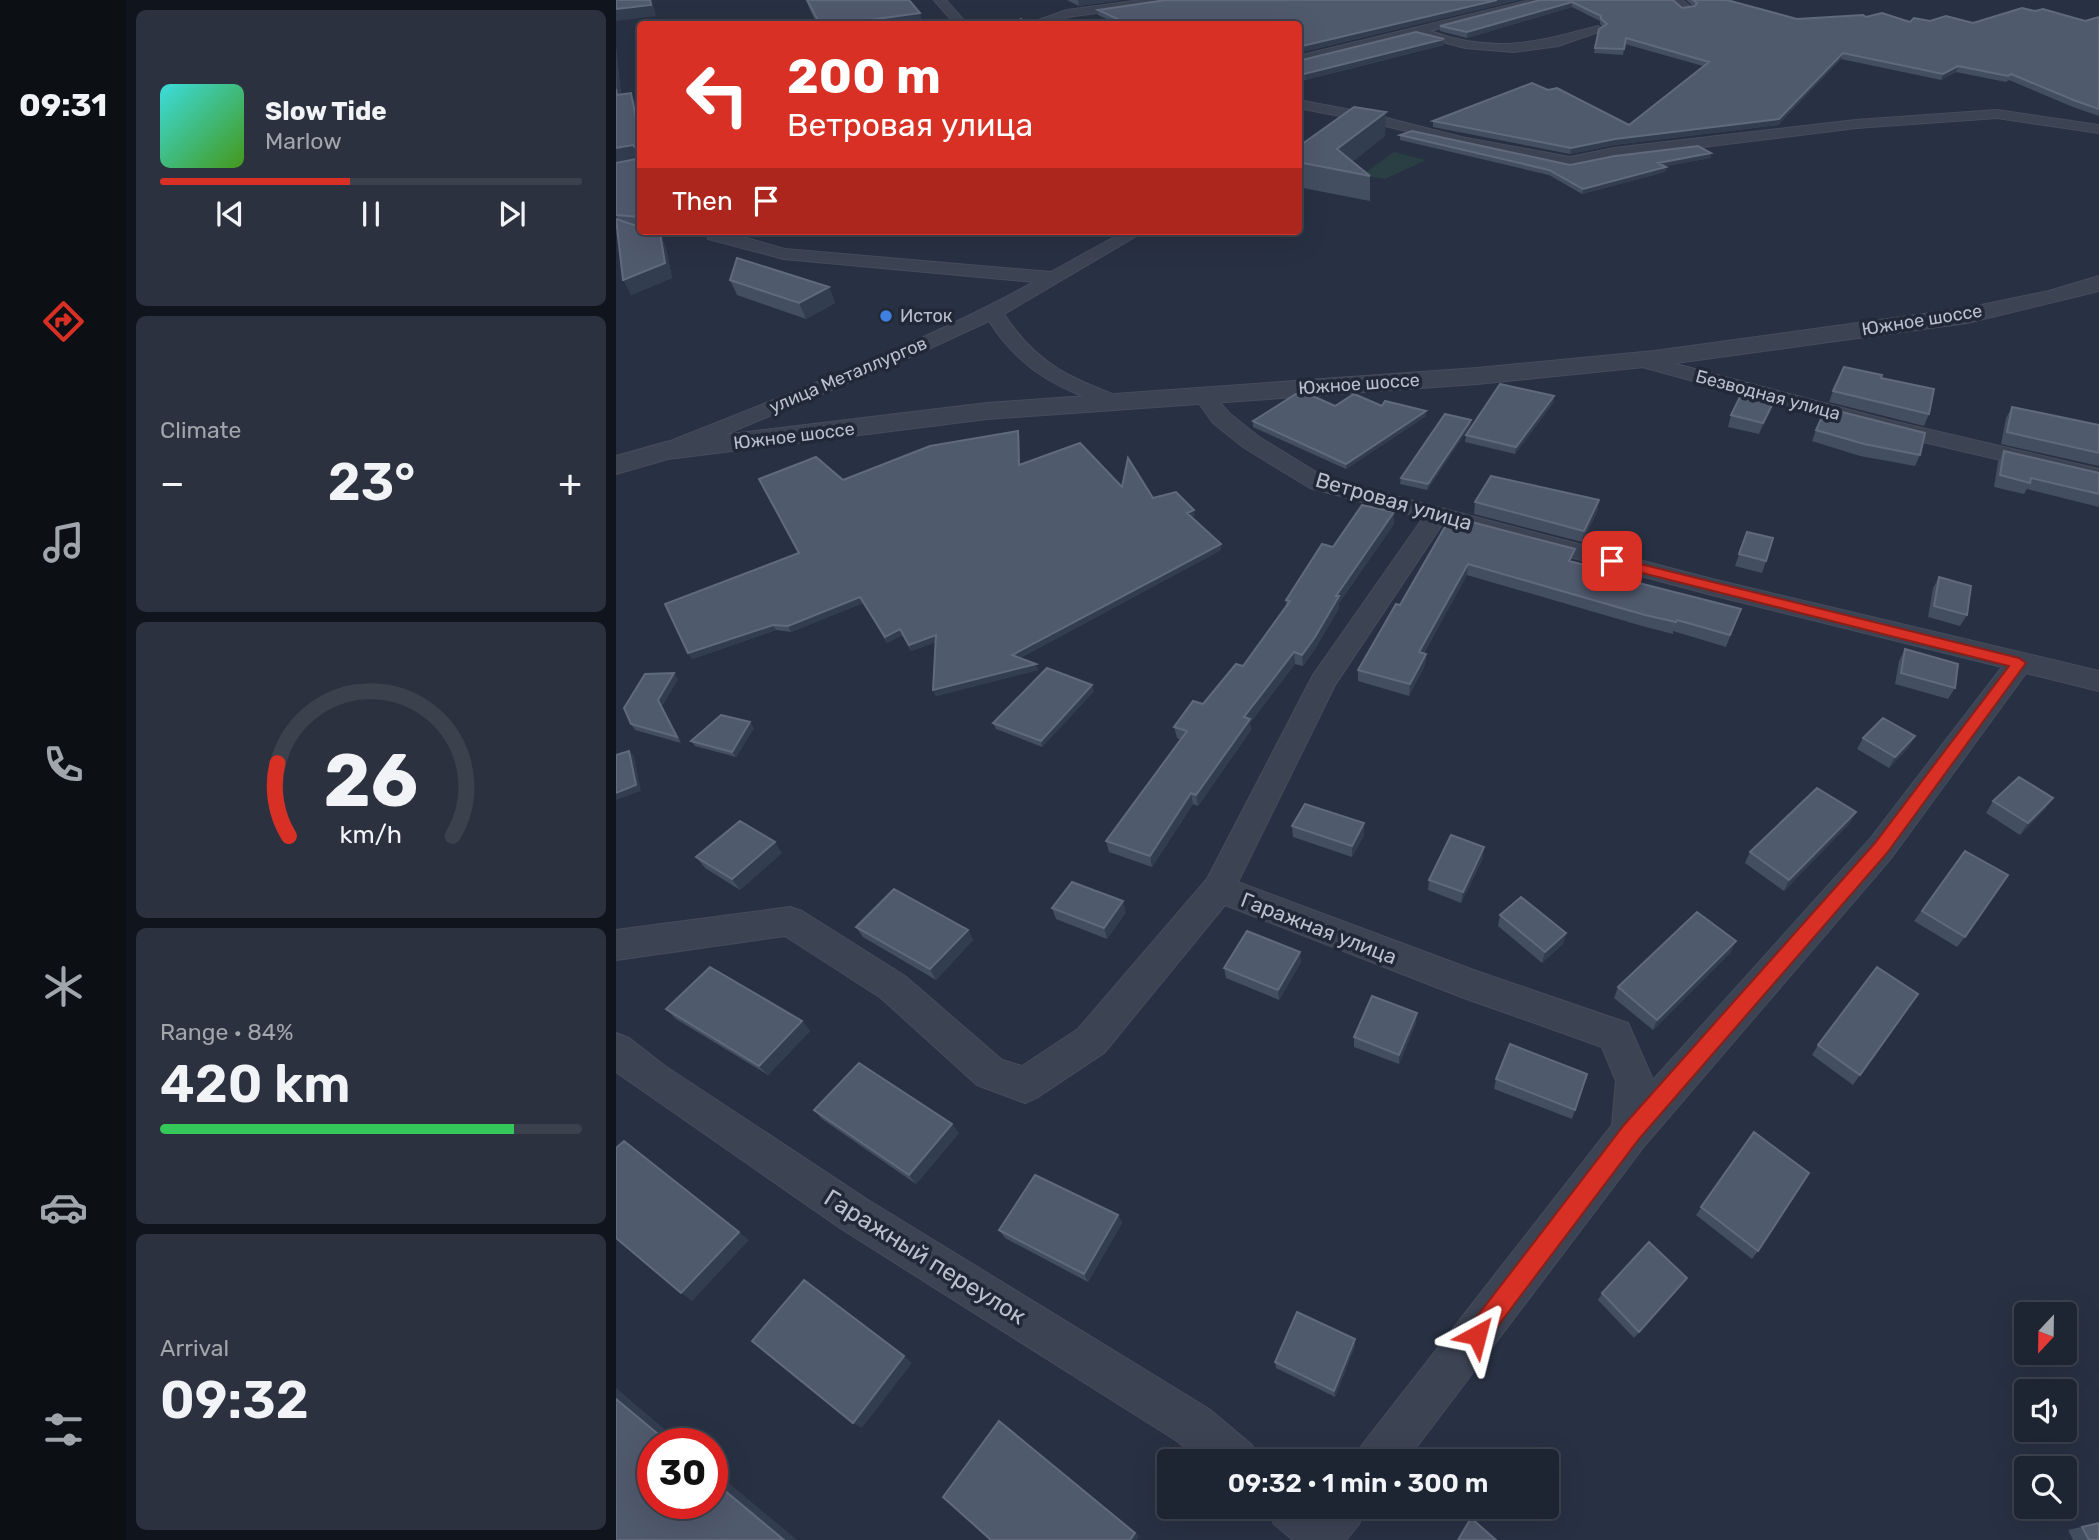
<!DOCTYPE html>
<html lang="en">
<head>
<meta charset="utf-8">
<style>
  :root { --surface:#1e2532; --page:#2b313e; --text:#f1f3f6; --muted:#a1a5ac; --line:#3c424d; --accent:#d93025 }
  body { margin:0; font-family:Rubik,sans-serif; background:var(--page); color:var(--text); height:100vh; display:flex; flex-direction:column; font-size:26px; white-space:nowrap }
  * { box-sizing:border-box; margin:0 }
  p { font-size:23px; color:var(--muted) }
  .icon { flex:none; width:38px; height:38px; fill:none; stroke:currentColor; stroke-width:2; stroke-linecap:round; stroke-linejoin:round }
  .map { position:relative; flex:1; overflow:hidden }
  .side { display:flex; flex-direction:column; gap:10px; padding:10px; background:#10141c; width:490px }
  .side>* { flex:none }
  .hud { position:absolute; left:21px; top:21px; width:665px; height:214px; border-radius:7px; box-shadow:0 7px 28px #0002,0 0 0 2px var(--line); background:#d93025; color:#fff; overflow:hidden }
  .needle { width:46px; rotate:202deg }
  .buttons { position:absolute; left:1398px; top:1302px; display:grid; gap:14px }
  .buttons a { display:grid; place-items:center; width:63px; height:63px; border-radius:7px; background:var(--surface); box-shadow:0 7px 28px #0002,0 0 0 2px var(--line); font-size:35px }
  .speed { position:absolute; left:21px; top:1428px; display:flex; gap:14px; font-size:35px; font-weight:700; text-align:center }
  .speed>* { display:grid; place-content:center; width:91px; height:91px; border-radius:50%; background:var(--surface); box-shadow:0 7px 28px #0002,0 0 0 2px var(--line); line-height:1 }
  .speed .limit { border:10px solid #d22; background:#fff; color:#111 }
  .pin { position:absolute; display:grid; place-items:center; width:60px; height:60px; color:#fff; margin:-30px; border-radius:14px; box-shadow:0 4px 10px #0006 }
  .me { position:absolute; width:77px; margin:-38px; rotate:38deg; stroke-linejoin:round; filter:drop-shadow(0 0 5px #0008) }
  .turn { display:flex; align-items:center; gap:24px; height:147px; padding:0 35px; font-size:32px }
  .turn .icon { width:91px; height:91px; stroke-width:2.5 }
  .turn b { display:block; font-size:49px; line-height:60px }
  .then { display:flex; align-items:center; height:66px; padding:0 35px; background:#0003; gap:14px; font-size:26px }
  .big { font-size:52px; font-weight:600; line-height:1.1 }
  .side .card { flex:1; display:flex; flex-direction:column; justify-content:center; gap:10px; min-width:0; padding:0 24px; border-radius:10px; background:var(--page) }
  .side .dial { align-items:center; gap:0 }
  .dial svg { height:182px; overflow:visible; fill:none; stroke:var(--line); stroke-width:7; stroke-linecap:round; text-anchor:middle }
  .dial text { fill:var(--text); stroke:none }
  .song { display:flex; align-items:center; gap:21px }
  .cover { width:84px; height:84px; border-radius:10px; background:linear-gradient(135deg,hsl(180 70% 55%),hsl(100 70% 35%)) }
  .played { height:7px; border-radius:4px; background:linear-gradient(90deg,var(--accent) 45%,var(--line) 45%) }
  .keys { display:flex; justify-content:space-around; direction:ltr }
  .heat { display:flex; justify-content:space-between; align-items:center; font-size:38px; direction:ltr }
  .charge { height:10px; border-radius:5px; background:linear-gradient(90deg,#34c759 84%,var(--line) 0) }
  .trip { position:absolute; left:541px; top:1449px; width:402px; height:70px; border-radius:7px; background:var(--surface); box-shadow:0 7px 28px #0002,0 0 0 2px var(--line); font-weight:600; line-height:70px; text-align:center }
  main { display:flex; flex:1; min-height:0 }
  .tabs { display:flex; flex-direction:column; width:126px; justify-content:space-around; align-items:center; background:#0c0f14; color:var(--muted) }
  .tabs .icon { width:49px; height:49px }
  .tabs .selected { color:var(--accent) }
  .tabs b { font-size:32px; color:var(--text) }
  .map>svg:first-child { display:block }
  .green { fill:#2a3f44 }
  .lines { fill:none; stroke-linecap:round; stroke-linejoin:round }
  .minor-casing { stroke:#464c5c; stroke-width:2 }
  .tertiary-casing { stroke:#464c5c; stroke-width:2 }
  .minor { fill:#3c4353; fill-rule:evenodd }
  .tertiary { fill:#3c4353; fill-rule:evenodd }
  .wall { fill:#434e61 }
  .shaded-wall { fill:#333d50 }
  .building { fill:#505a6d; stroke:#606a7c; stroke-width:2 }
  .route { fill:#d93025; stroke:#8d1f18; stroke-width:2 }
  .shop-dot { fill:#3f7fe0; stroke:#212838; stroke-width:2.5 }
  .labels { text-anchor:middle; dominant-baseline:central; stroke-width:7; stroke-linejoin:round; paint-order:stroke }
  .far-poi-label { font-size:18px; fill:#babfcc; stroke:#212838; text-anchor:start }
  .far-street-label { font-size:18px; fill:#babfcc; stroke:#212838 }
  .street-label { font-size:21px; fill:#babfcc; stroke:#212838 }
  .near-street-label { font-size:24px; fill:#babfcc; stroke:#212838 }
</style>
</head>
<body>
<main>
<nav class="tabs">
<b>09:31</b>
<svg class="icon selected" aria-label="directions" viewBox="0 0 24 24"><path d="M12 3l9 9-9 9-9-9zM9 14v-3h6M13 9l2 2-2 2"/></svg>
<svg class="icon" aria-label="music" viewBox="0 0 24 24"><path d="M9 18V5l10-2v13"/><circle cx="6" cy="18" r="3"/><circle cx="16" cy="16" r="3"/></svg>
<svg class="icon" aria-label="phone" viewBox="0 0 24 24"><path d="M5 4h4l2 5-3 2q2 4 5 5l2-3 5 2v4C11 20 4 13 5 4z"/></svg>
<svg class="icon" aria-label="climate" viewBox="0 0 24 24"><path d="M12 3v18M4 7l16 10M4 17L20 7"/></svg>
<svg class="icon" aria-label="car" viewBox="0 0 24 24"><path d="M5 17H2v-5l4-1 3-4h7l3 4 3 1v5h-3M9 17h6M6 11h13"/><circle cx="7" cy="17" r="2"/><circle cx="17" cy="17" r="2"/></svg>
<svg class="icon" aria-label="filters" viewBox="0 0 24 24"><path d="M4 7h16M4 17h16"/><circle cx="9" cy="7" r="2"/><circle cx="15" cy="17" r="2"/></svg>
</nav>
<section class="side">
<div class="card">
<div class="song"><i class="cover"></i><div><b>Slow Tide</b><p>Marlow</p></div></div>
<div class="played"></div>
<div class="keys"><svg class="icon" aria-label="previous" viewBox="0 0 24 24"><path d="M18 5L8 12l10 7zM5 5v14"/></svg><svg class="icon" aria-label="pause" viewBox="0 0 24 24"><path d="M8 5v14M16 5v14"/></svg><svg class="icon" aria-label="next" viewBox="0 0 24 24"><path d="M6 5l10 7-10 7zM19 5v14"/></svg></div>
</div>
<div class="card"><p>Climate</p>
<div class="heat"><a>−</a><b class="big">23°</b><a>+</a></div>
</div>
<div class="card dial"><svg viewBox="0 0 100 80">
<path d="M14 69A42 42 0 1 1 86 69"/>
<path d="M14 69A42 42 0 0 1 9 37" stroke="#d93025"/>
<text x="50" y="56" font-size="32" font-weight="700">26</text>
<text x="50" y="72" font-size="11">km/h</text>
</svg></div>
<div class="card"><p>Range · 84%</p><b class="big">420 km</b><div class="charge"></div></div>
<div class="card"><p>Arrival</p><b class="big">09:32</b></div>
</section>
<div class="map">
<svg width="1483" height="1540" viewBox="0 0 1483 1540">
  <rect width="100%" height="100%" fill="#283143"/>
  <!-- green -->
  <path class="green" d="M778 152 810 160 769 179 746 175Z"/>
  <g class="lines">
    <!-- minor casing -->
    <g class="minor-casing">
      <path id="minor" d="M318 0H330L351 24H339Z
        M525 0H556L550 3 452 17 428 24H411L451 10Z
        M914 0H934L814 31C878 54 919 43 982 26L988 30 942 46 898 52 849 48 800 35 682 64V56Z
        M1053 0H1066L1077 9 1067 11Z
        M682 100 751 113 845 137 954 157 998 148 1240 120 1381 110 1483 125V133L1381 118 1240 128 998 158 954 167 845 145 750 121 682 108Z
        M90 231H106L169 249 435 272 509 231H529L388 314C419 363 455 379 508 398L512 402 508 406C497 409 487 404 477 400 432 384 399 362 373 321L306 352 58 456H42L39 451 42 446C168 395 298 348 418 282L168 259 92 239Z
        M1026 355 1272 420 1483 469V483L1260 431 1019 365 1016 361 1019 357Z
        M587 389 594 391 613 413 643 437 710 478 1096 579 1483 671V691L1410 673 1276 857 1029 1145 790 1461H739L746 1445 996 1125 1000 1081 986 1047 848 998 609 905 488 1053 422 1097 409 1103 361 1085 265 998 169 936 0 960V930L174 907 186 911 289 976 386 1060 406 1066 462 1029 591 879 697 675 807 518 694 488 627 447 597 423 577 395 580 391ZM827 523 1096 595 1386 667 1254 839 1037 1080 1012 1023 863 972 622 882 719 685Z
        M0 1033 13 1038 49 1066 252 1200 593 1409 636 1445 643 1461H585L561 1441 224 1228 0 1072Z
        M651 1507H750L743 1524 730 1540H677L658 1524Z"/>
    </g>
    <!-- tertiary casing -->
    <g class="tertiary-casing">
      <path id="tertiary" d="M1483 276V291L1351 323 1038 366 861 384 371 419 52 459 0 474V456L50 442 371 403 861 368 1038 351 1351 308 1433 291Z"/>
    </g>
    <!-- minor -->
    <use href="#minor" class="minor"/>
    <!-- tertiary -->
    <use href="#tertiary" class="tertiary"/>
  </g>
  <!-- wall -->
  <path class="wall" d="M190 0 307 24H201L194 10Z
    M451 0H505L463 6Z
    M903 0 682 53V24H501L482 15V10Z
    M924 0 1066 8 1077 6 1070 0H1111L1181 19 1250 17 1294 22 1314 21 1357 23 1469 21 1483 17V116L1457 107 1393 80 1390 82 1340 72 1325 80 1225 59 1162 125 998 145 954 154 817 127V121L1013 125 1087 66 1009 44 1007 55 978 53 983 29 987 27 984 24V21L956 7 851 38 824 31V26Z
    M828 39V45L689 80 682 78V61Z
    M0 47 5 95 21 106 24 122V231H47L48 233 39 232 44 233 50 248 56 278 15 295 2 220 0 216Z
    M784 135 954 165 1095 153 1094 158 1049 166 1050 167 1049 172 966 194 933 175 784 140Z
    M769 136 736 162 754 176V201L682 187V147Z
    M114 280 213 287 219 303 190 319 121 295Z
    M1265 378 1313 414 1308 426 1213 402 1217 391Z
    M938 396 937 403 899 454 849 442 850 435Z
    M719 406H766L810 416 730 469 637 427V421Z
    M1396 407 1483 425V466L1385 444 1390 418Z
    M1154 412 1143 434 1112 427 1115 415Z
    M855 420 854 426 811 490 784 484 785 478Z
    M1200 430 1304 455 1299 466 1244 456 1196 441Z
    M402 431 404 437V465L506 487 537 498 579 516 575 517 605 550 404 658 422 670 320 696 317 690 320 642 295 651 286 635 271 643 247 603 175 632 160 630 76 659 72 653 183 553 227 480Z
    M1388 451 1483 473V507L1411 489 1408 494 1378 487 1382 462Z
    M983 500 981 512 966 542 858 514 859 502Z
    M778 512V524L723 603V608L699 649 687 666 679 664 634 723 635 730 582 806 577 804 536 867 493 852 490 841 565 740 561 738 558 727 587 704 627 666 670 606V600L717 547Z
    M830 525 956 562 1008 579 1125 609 1110 647 1057 631V634L1026 626 851 575 808 653 810 654 809 665 793 696 742 681V670L784 605Z
    M1131 532 1150 561 1146 573 1119 566Z
    M1323 577 1351 615 1344 626 1312 617 1317 588Z
    M1289 649 1339 688 1332 699 1279 684 1283 661Z
    M62 679 46 706 65 743 19 730 15 724Z
    M478 691 426 747 380 729 377 723Z
    M138 728 120 757 79 746 75 741Z
    M1299 736 1292 748 1273 768 1241 749 1247 738Z
    M1437 798 1429 809 1404 835 1370 813 1377 801Z
    M1240 812 1233 824 1168 891 1129 863 1134 852Z
    M748 823V835L736 857 677 837 676 826Z
    M1349 851V937L1341 947 1298 921Z
    M166 853 124 890 89 868 80 857Z
    M867 858 845 903 812 890 813 880Z
    M436 908 510 912 491 939 440 919Z
    M884 915 950 933 947 944 926 963 882 926Z
    M240 927 352 930 357 940 320 980 247 937Z
    M1115 952 1037 1030 998 998 1002 987Z
    M685 962 663 1000 610 978 608 968Z
    M50 1009 186 1021 194 1031 152 1075 60 1019Z
    M800 1023 783 1064 738 1047V1037Z
    M1202 1045 1244 1075 1237 1085 1196 1055Z
    M971 1074 956 1119 878 1089 880 1079Z
    M198 1110 343 1133 300 1184 206 1119Z
    M1138 1132 1142 1251 1136 1259 1080 1215Z
    M502 1215 506 1223 472 1282 389 1238 383 1230Z
    M1065 1286 1018 1338 982 1300 986 1293Z
    M739 1346 719 1397 660 1368 659 1362Z
    M1483 1523V1540H1457L1452 1530Z"/>
  <!-- shaded-wall -->
  <path class="shaded-wall" d="M34 0H36L40 16 0 21V9Z
    M462 0H505L463 6Z
    M881 0H903L682 53V47Z
    M956 2V7L851 38V32Z
    M304 13 307 24H240L239 22Z
    M828 39V45L689 80 688 74Z
    M0 47 6 108 1 95Z
    M1227 53 1225 59 1162 125 998 145 954 154 955 148Z
    M1342 66 1340 72 1325 80 1327 74Z
    M15 93 21 106 24 122V138Z
    M770 112 769 136 725 171 721 149Z
    M17 145 24 158 0 163V148Z
    M1095 153 1094 158 1041 168 1042 163Z
    M1050 167 1049 172 966 194 967 189Z
    M44 233 50 248 56 278 15 295 7 280Z
    M213 287 219 303 190 319 183 303Z
    M938 396 937 403 899 454 900 447Z
    M1158 401 1154 412 1143 434 1147 423Z
    M810 411V416L730 469V464Z
    M855 420 854 426 811 490 812 484Z
    M402 431 404 437V471L403 465Z
    M983 500 981 512 966 542 968 531Z
    M578 510 579 516 571 519V513Z
    M778 512V524L723 603V608L699 649 687 666 686 655 720 596Z
    M605 544V550L398 661 396 655Z
    M852 564 851 575 802 663 803 652Z
    M244 597 247 603 175 632 172 626Z
    M157 625 160 630 76 659 72 653Z
    M284 629 286 635 271 643 269 637Z
    M320 635 323 641 295 651 293 645Z
    M678 652 679 664 634 723 635 730 582 806 580 795 628 717Z
    M810 654 809 665 793 696 794 684Z
    M420 664 422 670 320 696 317 690Z
    M58 673 62 679 46 706 65 743 42 700Z
    M476 685 478 691 426 747 425 741Z
    M134 722 138 728 120 757 116 752Z
    M1299 736 1292 748 1273 768 1279 757Z
    M13 751 18 756 25 791 0 800V793Z
    M575 793 577 804 536 867 534 856Z
    M1437 798 1429 809 1404 835 1412 823Z
    M1240 812 1233 824 1168 891 1173 880Z
    M748 823V835L736 857V846Z
    M159 842 166 853 124 890 116 879Z
    M868 847 867 858 845 903 847 892Z
    M507 901 510 912 491 939 488 928Z
    M352 930 357 940 320 980 314 969Z
    M950 933 947 944 926 963 929 952Z
    M1120 941 1115 952 1037 1030 1041 1020Z
    M684 952 685 962 663 1000 662 990Z
    M801 1013 800 1023 783 1064V1055Z
    M186 1021 194 1031 152 1075 143 1066Z
    M336 1124 343 1133 300 1184 293 1175Z
    M19 1150 133 1240 76 1301 65 1293Z
    M502 1215 506 1223 472 1282 468 1274Z
    M1071 1278 1065 1286 1018 1338 1023 1332Z
    M739 1339V1346L719 1397 718 1391Z
    M288 1356 296 1363 246 1428 237 1423Z
    M0 1388 66 1444H54L0 1399Z
    M96 1469 181 1540H168L96 1480Z
    M519 1533 523 1536 521 1540H514Z"/>
  <!-- building -->
  <path class="building" d="M0 0H34L35 5 0 9Z
    M191 0H293L304 13 239 22 241 24H204Z
    M550 0H881L682 47V24H512L482 10Z
    M924 0H1057L1066 8 1079 6 1081 3 1077 0H1111L1181 19 1247 15 1250 17 1266 13 1294 22 1298 18 1314 21 1330 16 1357 23 1406 8 1419 11 1427 9 1469 21 1483 17V109L1460 101 1395 74 1392 76 1342 66 1327 74 1227 53 1163 119 999 139 955 148 817 121 916 83 932 90 941 88 1013 125 1093 62 1010 38 1008 49 979 48 983 29 991 24 985 19V16L956 2 851 32 824 26Z
    M405 19 411 24H397Z
    M800 32 828 39 688 74 682 72V61Z
    M0 89 1 95 15 93 24 138V217L0 215V163L20 159V148L17 145 0 148Z
    M738 107 770 112 721 149 754 176 682 162V147Z
    M796 131 954 165 999 156 1082 146 1095 153 1042 163 1050 167 967 189 933 170 784 135Z
    M0 219 24 227V231H36L44 233 49 263 7 280Z
    M121 258 213 287 183 303 114 280Z
    M1228 367 1266 375 1265 378 1318 389 1313 414 1217 391Z
    M884 384 938 396 900 447 850 435Z
    M690 393 719 406 738 394 766 406 769 401 810 411 730 464 637 421 680 394Z
    M1126 393 1158 401 1147 423 1115 415Z
    M1396 407 1483 425V453L1391 432Z
    M1210 408 1309 433 1304 455 1248 444 1200 430Z
    M829 414 855 420 812 484 785 478Z
    M402 431 403 465 464 443 506 487 512 458 537 498 560 492 578 510 571 513 605 544 396 655 420 664 317 690 320 635 293 645 284 629 269 637 244 597 172 626 157 625 72 653 49 604 183 553 143 479 200 457 227 480 314 446Z
    M1388 451 1483 473V494L1415 478 1414 483 1384 475Z
    M875 476 983 500 968 531 859 502Z
    M746 505 778 512 720 596H723L699 637 686 655 678 652 628 717 634 719 580 795 575 793 534 856 490 841 571 731 558 727 577 701 587 704 620 664 627 666 674 601 670 600 706 544 717 547Z
    M848 520 959 549 953 561 1009 575 1007 579 1125 609 1114 635 1061 620 1060 622 1029 615 852 564 803 652 810 654 794 684 742 670 780 604 784 605 830 525 843 529Z
    M1131 532 1157 538 1150 561 1123 554Z
    M1323 577 1355 586 1351 615 1318 606Z
    M1289 649 1342 664 1339 688 1285 673Z
    M431 668 476 685 425 741 377 723Z
    M58 673 42 700 61 737 15 724 8 708 29 674Z
    M105 715 134 722 116 752 75 741Z
    M1267 718 1299 736 1279 757 1247 738Z
    M13 751 20 785 0 793V755Z
    M1403 777 1437 798 1412 823 1377 801Z
    M1201 788 1240 812 1173 880 1134 852Z
    M689 804 748 823 736 846 676 826Z
    M124 821 159 842 116 879 80 857Z
    M835 835 868 847 847 892 813 880Z
    M1349 851 1392 875 1349 937 1306 911Z
    M456 882 507 901 488 928 436 908Z
    M278 889 352 930 314 969 240 927Z
    M905 897 950 933 929 952 884 915Z
    M1081 912 1120 941 1041 1020 1002 987Z
    M631 931 684 952 662 990 608 968Z
    M94 967 186 1021 143 1066 50 1009Z
    M1261 967 1302 994 1244 1075 1202 1045Z
    M756 996 801 1013 783 1055 738 1037Z
    M894 1044 971 1074 959 1110 880 1079Z
    M243 1063 336 1124 293 1175 198 1110Z
    M1138 1132 1193 1173 1142 1251 1085 1207Z
    M8 1141 123 1232 65 1293 0 1238V1148Z
    M419 1175 502 1215 468 1274 383 1230Z
    M1033 1242 1071 1278 1023 1332 986 1293Z
    M188 1280 288 1356 237 1423 136 1341Z
    M681 1312 739 1339 718 1391 659 1362Z
    M0 1399 54 1444H37V1503H96V1480L168 1540H0Z
    M383 1421 519 1533 514 1540H375L327 1497Z
    M855 1518 880 1540H842Z
    M1483 1523V1540H1473L1466 1527Z"/>
  <!-- route -->
  <path class="route" d="M996 557 1403 658 1410 663 1271 853 1023 1139 869 1343 861 1346 853 1343 850 1335 853 1327 1008 1125 1259 843 1393 666 991 564V558Z"/>
  <!-- markers -->
  <circle class="shop-dot" cx="270" cy="316" r="7"/>
  <g class="labels">
    <!-- far-poi labels -->
    <g class="far-poi-label">
      <text x="284" y="316">Исток</text>
    </g>
    <!-- far-street labels -->
    <g class="far-street-label">
      <text transform="translate(1306 320) rotate(-9)">Южное шоссе</text>
      <text transform="translate(232 375) rotate(-23)">улица Металлургов</text>
      <text transform="translate(743 384) rotate(-4)">Южное шоссе</text>
      <text transform="translate(1152 395) rotate(15)">Безводная улица</text>
      <text transform="translate(178 436) rotate(-7)">Южное шоссе</text>
    </g>
    <!-- street labels -->
    <g class="street-label">
      <text transform="translate(778 501) rotate(16)">Ветровая улица</text>
      <text transform="translate(703 928) rotate(21)">Гаражная улица</text>
    </g>
    <!-- near-street labels -->
    <g class="near-street-label">
      <text transform="translate(309 1257) rotate(32)">Гаражный переулок</text>
    </g>
  </g>
</svg>
<div class="buttons">
<a><svg class="needle" viewBox="-14 -14 28 28"><path d="M0-13l5 13h-10z" fill="#e53935"/><path d="M0 13l5-13h-10z" fill="#a1a5ac"/></svg></a>
<a><svg class="icon" aria-label="sound" viewBox="0 0 24 24"><path d="M4 9h4l5-4v14l-5-4H4zM17 9q2 3 0 6"/></svg></a>
<a><svg class="icon" aria-label="search" viewBox="0 0 24 24"><circle cx="10" cy="10" r="6"/><path d="M15 15l6 6"/></svg></a>
</div>
<div class="speed"><div class="limit">30</div></div>
<div class="pin" style="left:996px;top:561px;background:#d93025"><svg class="icon" aria-label="arrive" viewBox="0 0 24 24"><path d="M6 21V4h12l-3 4 3 4H6"/></svg></div>
<svg class="me" style="left:861px;top:1335px" viewBox="-20 -20 40 40"><path d="M0-17L14 15 0 8-14 15z" fill="#d93025" stroke="#fff" stroke-width="4"/></svg>
<div class="trip">09:32 · 1 min · 300 m</div>
<div class="hud">
<div class="turn"><svg class="icon" aria-label="left" viewBox="0 0 24 24"><path d="M17 20v-9H6M10 6l-5 5 5 5"/></svg><div><b>200 m</b>Ветровая улица</div></div>
<div class="then">Then<svg class="icon" aria-label="arrive" viewBox="0 0 24 24"><path d="M6 21V4h12l-3 4 3 4H6"/></svg></div>
</div>
</div>
</main>
</body>
</html>
